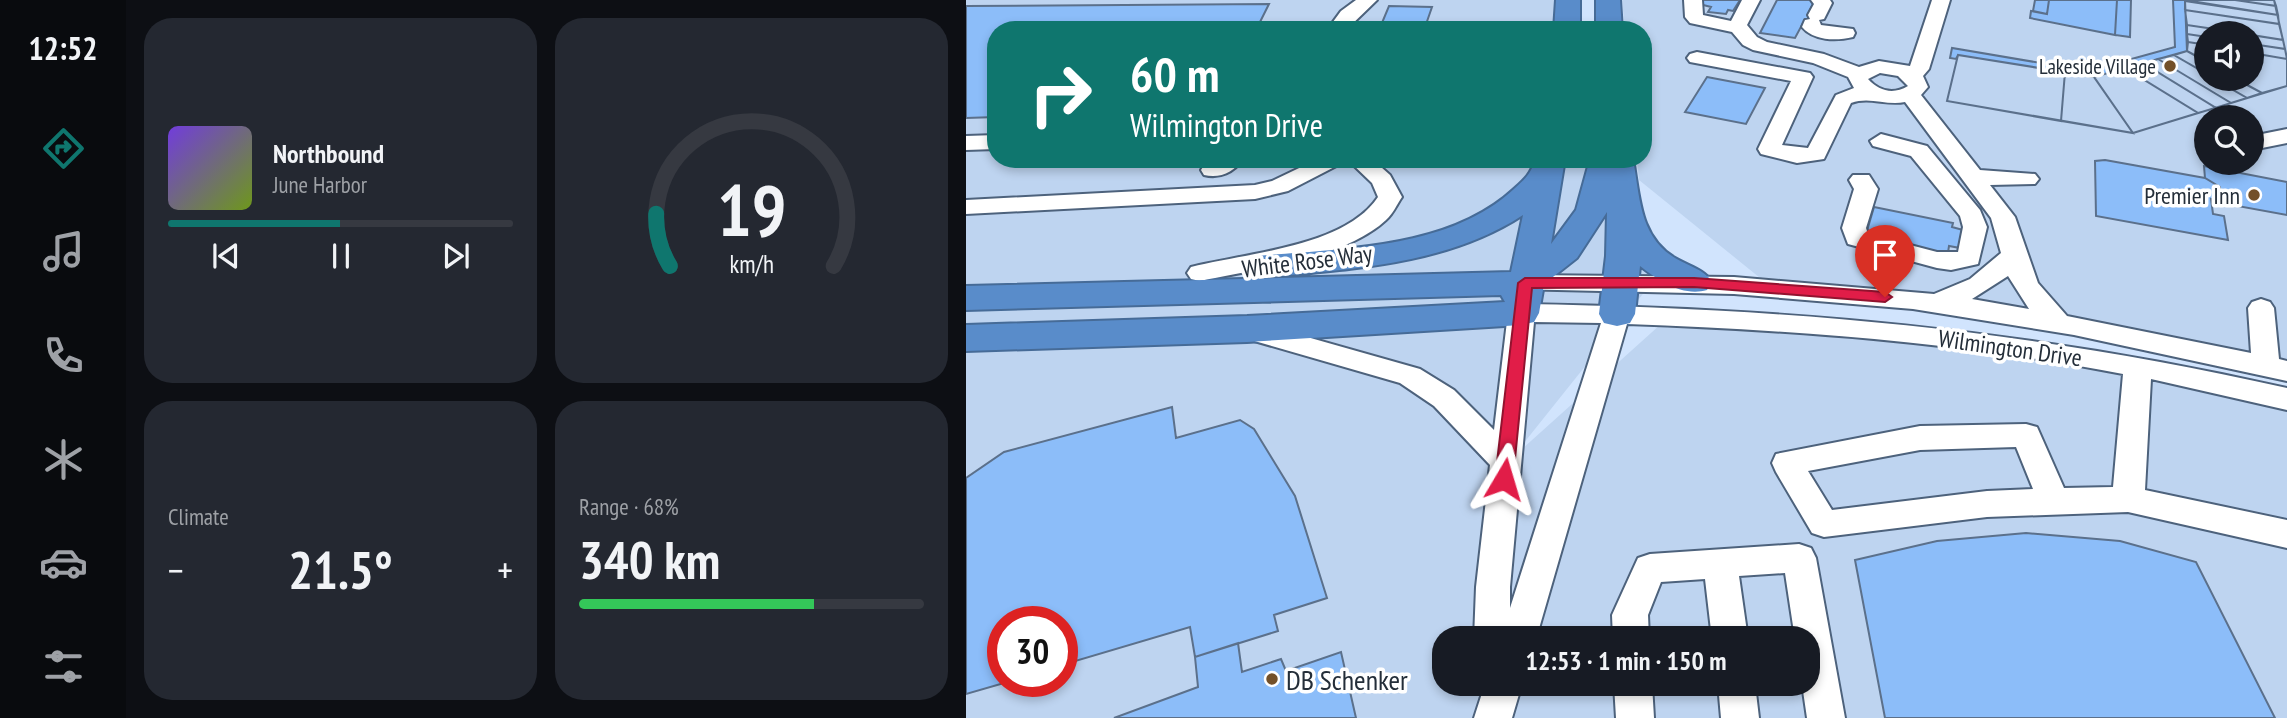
<!DOCTYPE html>
<html lang="en">
<head>
<meta charset="utf-8">
<style>
  :root { --surface:#171b24; --page:#242831; --text:#f1f3f6; --muted:#9ea1a6; --line:#363941; --accent:#0f766e }
  body { margin:0; font-family:"PT Sans Narrow",sans-serif; background:var(--page); color:var(--text); height:100vh; display:flex; flex-direction:column; font-size:26px; white-space:nowrap }
  * { box-sizing:border-box; margin:0 }
  p { font-size:23px; color:var(--muted) }
  .icon { flex:none; width:38px; height:38px; fill:none; stroke:currentColor; stroke-width:2; stroke-linecap:round; stroke-linejoin:round }
  .map { position:relative; flex:1; overflow:hidden }
  .side { display:flex; flex-direction:column; gap:18px; padding:18px; background:#0d0f14; width:840px }
  .side>* { flex:none }
  .banner { position:absolute; left:21px; top:21px; width:665px; height:147px; border-radius:28px; box-shadow:0 4px 10px #0003; background:#0f766e; color:#fff; overflow:hidden }
  .fabs { position:absolute; left:1228px; top:21px; display:grid; gap:14px }
  .fabs a { display:grid; place-items:center; width:70px; height:70px; border-radius:50%; background:var(--surface); box-shadow:0 4px 10px #0003; font-size:35px }
  .speed { position:absolute; left:21px; top:606px; display:flex; gap:14px; font-size:35px; font-weight:700; text-align:center }
  .speed>* { display:grid; place-content:center; width:91px; height:91px; border-radius:50%; background:var(--surface); box-shadow:0 4px 10px #0003; line-height:1 }
  .speed .limit { border:10px solid #d22; background:#fff; color:#111 }
  .pin { position:absolute; display:grid; place-items:center; width:60px; height:60px; color:#fff; margin:-72px -30px; border-radius:50% 50% 50% 0; rotate:-45deg; box-shadow:0 0 7px #0007 }
  .pin .icon { rotate:45deg }
  .me { position:absolute; width:77px; margin:-38px; rotate:7deg; stroke-linejoin:round; filter:drop-shadow(0 0 5px #0008) }
  .turn { display:flex; align-items:center; gap:24px; height:147px; padding:0 28px; font-size:32px }
  .turn .icon { width:91px; height:91px; stroke-width:2.5 }
  .turn b { display:block; font-size:49px; line-height:60px }
  .big { font-size:52px; font-weight:700; line-height:1.1 }
  .side .card { flex:1; display:flex; flex-direction:column; justify-content:center; gap:10px; min-width:0; padding:0 24px; border-radius:28px; background:var(--page) }
  .side .dial { align-items:center; gap:0 }
  .dial svg { height:182px; overflow:visible; fill:none; stroke:var(--line); stroke-width:7; stroke-linecap:round; text-anchor:middle }
  .dial text { fill:var(--text); stroke:none }
  .song { display:flex; align-items:center; gap:21px }
  .cover { width:84px; height:84px; border-radius:10px; background:linear-gradient(135deg,hsl(260 70% 55%),hsl(80 70% 35%)) }
  .played { height:7px; border-radius:4px; background:linear-gradient(90deg,var(--accent) 50%,var(--line) 50%) }
  .keys { display:flex; justify-content:space-around; direction:ltr }
  .heat { display:flex; justify-content:space-between; align-items:center; font-size:38px; direction:ltr }
  .charge { height:10px; border-radius:5px; background:linear-gradient(90deg,#34c759 68%,var(--line) 0) }
  .side .tiles { flex:1; display:grid; gap:18px; grid-template-columns:repeat(2,1fr) }
  .trip { position:absolute; left:466px; top:626px; width:388px; height:70px; border-radius:28px; background:var(--surface); box-shadow:0 4px 10px #0003; font-weight:700; line-height:70px; text-align:center }
  main { display:flex; flex:1; min-height:0 }
  .tab-bar { display:flex; flex-direction:column; width:126px; justify-content:space-around; align-items:center; background:#090b0e; color:var(--muted) }
  .tab-bar .icon { width:49px; height:49px }
  .tab-bar .current { color:var(--accent) }
  .tab-bar b { font-size:32px; color:var(--text) }
  .map>svg:first-child { display:block }
  .built { fill:#bed4f0; fill-rule:evenodd }
  .building { fill:#8cbdf9; stroke:#5b708b; stroke-width:2; fill-rule:evenodd }
  .lines { fill:none; stroke-linecap:round; stroke-linejoin:round }
  .minor-casing { stroke:#4d627c; stroke-width:4 }
  .highway-casing { stroke:#466b97; stroke-width:4 }
  .minor { fill:#fff; fill-rule:evenodd }
  .highway { fill:#598cca; fill-rule:evenodd }
  .route { fill:#e11d48; stroke:#92132f; stroke-width:2 }
  .poi-dot { fill:#735029; stroke:#fff; stroke-width:2.5 }
  .labels { text-anchor:middle; dominant-baseline:central; stroke-width:7; stroke-linejoin:round; paint-order:stroke }
  .far-poi-label { font-size:21px; fill:#242e39; stroke:#fff; text-anchor:end }
  .poi-label { font-size:24px; fill:#242e39; stroke:#fff; text-anchor:end }
  .street-label { font-size:24px; fill:#242e39; stroke:#fff }
  .near-poi-label { font-size:28px; fill:#242e39; stroke:#fff; text-anchor:start }
</style>
</head>
<body>
<main>
<nav class="tab-bar">
<b>12:52</b>
<svg class="icon current" aria-label="directions" viewBox="0 0 24 24"><path d="M12 3l9 9-9 9-9-9zM9 14v-3h6M13 9l2 2-2 2"/></svg>
<svg class="icon" aria-label="music" viewBox="0 0 24 24"><path d="M9 18V5l10-2v13"/><circle cx="6" cy="18" r="3"/><circle cx="16" cy="16" r="3"/></svg>
<svg class="icon" aria-label="phone" viewBox="0 0 24 24"><path d="M5 4h4l2 5-3 2q2 4 5 5l2-3 5 2v4C11 20 4 13 5 4z"/></svg>
<svg class="icon" aria-label="climate" viewBox="0 0 24 24"><path d="M12 3v18M4 7l16 10M4 17L20 7"/></svg>
<svg class="icon" aria-label="car" viewBox="0 0 24 24"><path d="M5 17H2v-5l4-1 3-4h7l3 4 3 1v5h-3M9 17h6M6 11h13"/><circle cx="7" cy="17" r="2"/><circle cx="17" cy="17" r="2"/></svg>
<svg class="icon" aria-label="filters" viewBox="0 0 24 24"><path d="M4 7h16M4 17h16"/><circle cx="9" cy="7" r="2"/><circle cx="15" cy="17" r="2"/></svg>
</nav>
<section class="side">
<div class="tiles">
<div class="card">
<div class="song"><i class="cover"></i><div><b>Northbound</b><p>June Harbor</p></div></div>
<div class="played"></div>
<div class="keys"><svg class="icon" aria-label="previous" viewBox="0 0 24 24"><path d="M18 5L8 12l10 7zM5 5v14"/></svg><svg class="icon" aria-label="pause" viewBox="0 0 24 24"><path d="M8 5v14M16 5v14"/></svg><svg class="icon" aria-label="next" viewBox="0 0 24 24"><path d="M6 5l10 7-10 7zM19 5v14"/></svg></div>
</div>
<div class="card dial"><svg viewBox="0 0 100 80">
<path d="M14 69A42 42 0 1 1 86 69"/>
<path d="M14 69A42 42 0 0 1 8 46" stroke="#0f766e"/>
<text x="50" y="56" font-size="32" font-weight="700">19</text>
<text x="50" y="72" font-size="11">km/h</text>
</svg></div>
<div class="card"><p>Climate</p>
<div class="heat"><a>−</a><b class="big">21.5°</b><a>+</a></div>
</div>
<div class="card"><p>Range · 68%</p><b class="big">340 km</b><div class="charge"></div></div>
</div>
</section>
<div class="map">
<svg width="1321" height="718" viewBox="0 0 1321 718">
  <rect width="100%" height="100%" fill="#d1e4fd"/>
  <!-- built -->
  <path class="built" d="M0 0H602L601 30H30V159H646L696 270 545 459 705 315 1019 343 1321 399V718H0ZM37 621H96V681H37ZM478 639H842V684H478Z
    M656 0H1321V371L1211 347 804 286 673 180 671 159H677V30H659ZM1241 33H1286V79H1241ZM1241 117H1286V163H1241Z"/>
  <!-- building -->
  <path class="building" d="M736 0H774L767 11 762 10 760 14 742 12 745 7 733 4Z
    M811 0H849L842 14 856 16 852 25 837 23 829 38 794 33Z
    M1069 0H1083L1081 14 1067 11Z
    M1083 0H1151L1149 35 1064 18 1065 11 1081 14Z
    M1151 0H1165L1164 37 1149 35Z
    M1207 0H1219L1221 51 1128 77 992 55 990 59 984 58 986 48 1122 71 1209 47Z
    M1219 0H1308L1321 58V86L1167 133 981 101 992 55 1128 77 1221 51ZM1241 33H1286V79H1241Z
    M1219 0H1269L1310 6 1312 15Z
    M1269 0H1308L1310 6Z
    M1219 1 1312 15 1313 24 1219 10Z
    M303 4 290 30H30V117L0 118V6Z
    M423 6 466 7 458 30H413Z
    M1219 10 1313 24 1317 40 1221 25Z
    M1221 25 1275 33H1241V37L1221 34Z
    M1221 34 1241 37V45L1222 42Z
    M1286 35 1317 40 1319 49 1286 44Z
    M1222 42 1241 45V62L1221 51Z
    M1286 44 1319 49 1321 59 1286 53Z
    M1221 51 1241 62V74L1208 55Z
    M1286 53 1321 59V86L1296 93 1270 79H1286Z
    M992 55 1099 72 1095 121 981 101Z
    M1208 55 1241 74V79H1248L1281 98 1265 103 1192 59Z
    M1192 59 1265 103 1250 108 1177 63Z
    M1177 63 1250 108 1232 113 1159 68Z
    M1159 68 1232 113 1167 133 1128 77Z
    M1099 72 1128 77 1167 133 1095 121Z
    M741 77 799 88 780 124 719 112Z
    M1248 79H1270L1296 93 1281 98Z
    M1139 160 1239 178 1254 187 1255 203 1245 199 1247 214 1258 216 1262 240 1130 216 1129 161Z
    M1238 166 1321 182V215L1255 203 1254 187 1239 178Z
    M908 207 987 223 986 227 997 230 994 248 983 246 981 259 898 241Z
    M206 407 210 438 274 420 288 429 329 496 361 598 308 615 312 631 229 657 224 627 96 665V621H37V681H45L0 694V478L38 452Z
    M1060 533 1154 541 1230 562 1309 718H919L889 560 971 541Z
    M272 643 276 672 315 659 320 671 375 652 390 718H148L232 687 229 657Z"/>
  <g class="lines">
    <!-- minor casing -->
    <g class="minor-casing">
      <path id="minor" d="M390 0H411L380 30H361L375 11Z
        M718 0H736L737 15 765 21 776 0H794L781 25 791 37 801 42 858 54 893 67 913 61 944 66 966 0H984L963 69 957 76 962 87 955 95 1014 170 1069 174 1073 179 1069 184 1024 185 1049 217 1072 283 1101 316 1285 353 1282 308 1286 302 1295 299 1304 302 1308 308 1313 359 1321 361V381L1108 335 947 309 768 294 550 289 546 283 550 277 559 275 768 277 968 294 1004 279 1035 253 1025 218 939 102C920 106 904 96 885 103L858 159 831 163 795 154 792 149 825 81 724 62 721 58 724 54 731 52 844 73 847 77 816 145 842 148 870 95 888 88 882 77 847 63 787 50 777 45 766 32 724 23 719 17ZM914 73 932 76 942 86C927 95 913 91 902 79ZM1042 276 1063 309 1006 299Z
        M845 0H864L866 3 858 19 853 20 855 25 887 29 889 33 887 37C870 41 848 41 836 27L839 20 844 19 842 15 848 4Z
        M1321 129V143L1286 150V136Z
        M915 134 961 146 1014 210 1021 227 1012 264 985 270 971 268 882 244 876 228 888 189 883 180 887 175H903L912 189 900 228 902 234 971 252H992L997 227 994 216 945 156 907 146 904 141Z
        M30 135V149L0 150V136Z
        M254 159H277C268 172 254 179 238 175L235 170 238 165Z
        M352 159H406L424 175 436 197C431 204 427 214 420 220 378 259 290 269 234 281L225 279 221 273 225 267C280 253 379 247 412 197L406 183 382 160 322 191 289 199 0 214V200L289 185 306 181Z
        M555 304C819 308 1062 329 1321 388V410L1185 379 1179 490 1321 520V548L1162 512 1021 517 858 537 846 533 810 472 806 463 810 454 954 426 1060 424 1071 427 1098 488 1147 487 1157 374C994 342 827 330 661 324L570 639H508L510 587 524 465 468 406 434 383 271 336 267 329 271 322 281 320 454 369 488 390 528 430 542 313 546 307ZM568 322 635 323 544 608V587ZM1050 447 1067 489 1021 491 866 510 842 471 954 450Z
        M833 544 845 548 850 558 879 718H841L836 684H842V639H829L819 573 773 576 782 639H746L739 579 695 582 682 615 683 639H647L646 615 672 558 684 554Z
        M519 684H556L546 718H508Z
        M648 684H686L688 718H650Z
        M752 684H789L793 718H755Z"/>
    </g>
    <!-- highway casing -->
    <g class="highway-casing">
      <path id="highway" d="M590 0H614V30H588Z
        M630 0H654L656 30H630Z
        M569 159H599L585 244 610 210 624 159H667C674 197 673 236 709 258 722 266 738 269 746 282L741 290C717 297 693 281 674 266L669 314 664 323 651 326 638 323 633 314 640 256 641 212 611 258 578 284 573 313 568 322 555 325 281 342 0 351V325L281 316 539 302 535 295 0 310V286L545 272 557 215C479 266 382 269 292 278L280 275 275 267 280 259 292 256C376 248 482 250 548 189 558 180 566 173 569 159Z"/>
    </g>
    <!-- minor -->
    <use href="#minor" class="minor"/>
    <!-- highway -->
    <use href="#highway" class="highway"/>
  </g>
  <!-- route -->
  <path class="route" d="M559 278H728L919 292 926 297 919 302 728 287 566 288 547 479 538 486 529 479 552 283Z"/>
  <!-- markers -->
  <g class="poi-dot">
    <circle cx="1204" cy="66" r="7"/>
    <circle cx="1288" cy="195" r="7"/>
    <circle cx="306" cy="679" r="7"/>
  </g>
  <g class="labels">
    <!-- far-poi labels -->
    <g class="far-poi-label">
      <text x="1190" y="66">Lakeside Village</text>
    </g>
    <!-- poi labels -->
    <g class="poi-label">
      <text x="1274" y="195">Premier Inn</text>
    </g>
    <!-- street labels -->
    <g class="street-label">
      <text transform="translate(341 261) rotate(-7)">White Rose Way</text>
      <text transform="translate(1044 348) rotate(8)">Wilmington Drive</text>
    </g>
    <!-- near-poi labels -->
    <g class="near-poi-label">
      <text x="320" y="679">DB Schenker</text>
    </g>
  </g>
</svg>
<div class="fabs">
<a><svg class="icon" aria-label="sound" viewBox="0 0 24 24"><path d="M4 9h4l5-4v14l-5-4H4zM17 9q2 3 0 6"/></svg></a>
<a><svg class="icon" aria-label="search" viewBox="0 0 24 24"><circle cx="10" cy="10" r="6"/><path d="M15 15l6 6"/></svg></a>
</div>
<div class="speed"><div class="limit">30</div></div>
<div class="pin" style="left:919px;top:297px;background:#d93025"><svg class="icon" aria-label="arrive" viewBox="0 0 24 24"><path d="M6 21V4h12l-3 4 3 4H6"/></svg></div>
<svg class="me" style="left:538px;top:479px" viewBox="-20 -20 40 40"><path d="M0-17L14 15 0 8-14 15z" fill="#e11d48" stroke="#fff" stroke-width="4"/></svg>
<div class="trip">12:53 · 1 min · 150 m</div>
<div class="banner">
<div class="turn"><svg class="icon" aria-label="right" viewBox="0 0 24 24"><path d="M7 20v-9h11M14 6l5 5-5 5"/></svg><div><b>60 m</b>Wilmington Drive</div></div>
</div>
</div>
</main>
</body>
</html>
